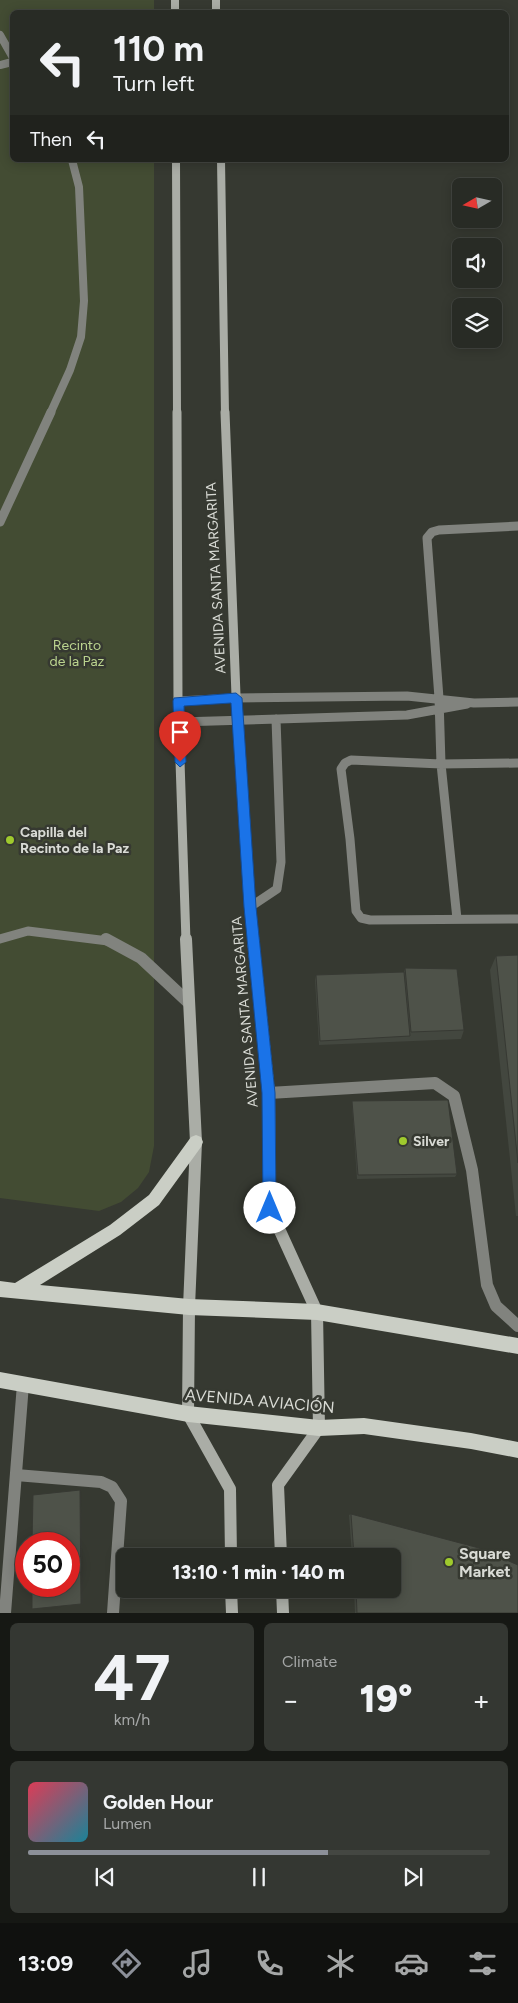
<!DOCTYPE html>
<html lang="en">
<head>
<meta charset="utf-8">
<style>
  :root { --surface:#282b25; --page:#343732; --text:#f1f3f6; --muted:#a5a7a7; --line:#444742; --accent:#8c9099 }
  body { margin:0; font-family:Figtree,sans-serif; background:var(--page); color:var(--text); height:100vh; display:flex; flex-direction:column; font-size:19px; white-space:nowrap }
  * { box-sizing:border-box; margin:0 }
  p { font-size:16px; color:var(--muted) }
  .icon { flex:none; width:28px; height:28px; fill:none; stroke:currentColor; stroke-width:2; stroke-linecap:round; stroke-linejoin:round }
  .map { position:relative; height:1613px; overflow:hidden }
  .details { display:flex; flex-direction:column; gap:10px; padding:10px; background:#161814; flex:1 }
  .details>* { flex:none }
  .guide { position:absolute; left:10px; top:10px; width:499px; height:152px; border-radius:8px; box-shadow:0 2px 12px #0003,0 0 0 1px var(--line); background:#282b25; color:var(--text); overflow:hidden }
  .needle { width:32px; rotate:261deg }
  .buttons { position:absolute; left:452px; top:178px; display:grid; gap:10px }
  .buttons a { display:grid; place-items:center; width:50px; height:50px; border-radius:8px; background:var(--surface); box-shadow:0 2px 12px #0003,0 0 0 1px var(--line); font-size:25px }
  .speed { position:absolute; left:15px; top:1532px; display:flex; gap:10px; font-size:25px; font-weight:700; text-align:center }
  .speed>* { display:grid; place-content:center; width:65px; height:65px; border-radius:50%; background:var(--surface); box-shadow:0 2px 12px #0003,0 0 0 1px var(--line); line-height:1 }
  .speed .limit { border:8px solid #d22; background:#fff; color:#111 }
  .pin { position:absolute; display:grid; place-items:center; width:42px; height:42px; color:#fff; margin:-51px -21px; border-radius:50% 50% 50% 0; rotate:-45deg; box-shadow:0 0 5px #0007 }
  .pin .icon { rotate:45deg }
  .me { position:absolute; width:55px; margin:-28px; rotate:0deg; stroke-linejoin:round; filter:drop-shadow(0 0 4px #0008) }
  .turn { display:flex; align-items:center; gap:18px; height:105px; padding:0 20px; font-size:22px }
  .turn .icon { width:65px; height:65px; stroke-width:2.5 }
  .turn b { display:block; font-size:35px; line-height:42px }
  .then { display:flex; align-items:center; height:48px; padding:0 20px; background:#0003; gap:10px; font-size:19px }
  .big { font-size:38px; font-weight:800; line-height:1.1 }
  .details .widget { flex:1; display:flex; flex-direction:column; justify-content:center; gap:8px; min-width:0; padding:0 18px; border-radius:8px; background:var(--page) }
  .details .dial { align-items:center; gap:0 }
  .dial b { font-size:65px; line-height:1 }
  .song { display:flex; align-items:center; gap:15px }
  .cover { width:60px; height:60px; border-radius:8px; background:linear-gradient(135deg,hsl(350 70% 55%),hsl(190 70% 35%)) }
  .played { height:5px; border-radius:2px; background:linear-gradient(90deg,var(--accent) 65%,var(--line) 65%) }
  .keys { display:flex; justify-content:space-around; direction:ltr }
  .heat { display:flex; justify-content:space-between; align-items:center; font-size:28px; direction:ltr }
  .details .tiles { flex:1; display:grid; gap:10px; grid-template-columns:1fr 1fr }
  .widget:last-child { grid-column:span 2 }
  .trip { position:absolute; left:116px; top:1548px; width:285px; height:50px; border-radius:8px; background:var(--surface); box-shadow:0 2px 12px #0003,0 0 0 1px var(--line); font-weight:800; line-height:50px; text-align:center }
  .tabs { display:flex; height:80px; justify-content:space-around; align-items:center; background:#10110f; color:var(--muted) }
  .tabs .icon { width:35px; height:35px }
  .tabs .current { color:var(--accent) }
  .tabs b { font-size:22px; color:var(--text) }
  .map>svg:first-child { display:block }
  .green { fill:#434c33 }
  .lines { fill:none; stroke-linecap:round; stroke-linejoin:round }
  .lane-far2 { stroke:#81837e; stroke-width:8 }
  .lane-far1 { stroke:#81837e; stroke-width:9 }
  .lane { stroke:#81837e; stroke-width:12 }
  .secondary-far2 { stroke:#aaada6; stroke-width:8 }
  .secondary-far1 { stroke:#aaada6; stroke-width:9 }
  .secondary { stroke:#aaada6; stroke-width:12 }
  .primary { fill:#cacec5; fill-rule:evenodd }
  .wall { fill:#43473f }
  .shaded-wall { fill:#373933 }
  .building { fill:#4e5249; stroke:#373933 }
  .route { fill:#1a73e8; stroke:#114b97 }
  .poi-dot { fill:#9fca2d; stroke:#363931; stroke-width:2 }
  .labels { text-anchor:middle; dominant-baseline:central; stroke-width:5; stroke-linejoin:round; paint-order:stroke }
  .street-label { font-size:14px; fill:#d9dbd5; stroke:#363931 }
  .park-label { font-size:14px; fill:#bbd48f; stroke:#363931 }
  .poi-label { font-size:14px; font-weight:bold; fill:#d9dbd5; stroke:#363931; text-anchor:start }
  .near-street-label { font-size:16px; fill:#d9dbd5; stroke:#363931 }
  .near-poi-label { font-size:16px; font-weight:bold; fill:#d9dbd5; stroke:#363931; text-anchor:start }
</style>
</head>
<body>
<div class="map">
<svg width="518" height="1613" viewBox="0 0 518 1613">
  <rect width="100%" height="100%" fill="#363931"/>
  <!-- green -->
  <path class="green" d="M0 0H154V12H12V160H154V1146L149 1172 138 1188 121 1202 99 1211 0 1198Z"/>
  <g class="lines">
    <!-- lane-far2 -->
    <path class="lane-far2" d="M0 35 12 56
      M0 65 12 62
      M50 414 70 370 81 337 84 301 79 187 72 160"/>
    <!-- lane-far1 -->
    <path class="lane-far1" d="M0 522 51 412
      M178 701 236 698 407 696 474 703 518 702
      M179 722 407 715 467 704
      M518 763 441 764 351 760 345 763 341 769 350 839 356 911 361 918 370 920 518 919
      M250 907 277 889 281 862 276 719
      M457 919 441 764 439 698 427 538 432 532 439 530 518 526
      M0 939 28 931 108 941"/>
    <!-- lane -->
    <path class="lane" d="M106 939 141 958 188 1002
      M269 1093 435 1083 454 1096 472 1170 487 1285 496 1306 518 1326
      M16 1475 101 1482 112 1487 121 1501 113 1613
      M5 1613 23 1384"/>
    <!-- secondary-far2 -->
    <path class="secondary-far2" d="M175 0V12
      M216 0V12
      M176 160 177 414
      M221 160 225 414"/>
    <!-- secondary-far1 -->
    <path class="secondary-far1" d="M177 412 178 701 186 941
      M225 412 237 721 253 941"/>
    <!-- secondary -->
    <path class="secondary" d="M186 939 196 1142 189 1307 188 1414 230 1489 231 1556
      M253 939 269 1093 270 1209 317 1312 319 1428 278 1485 281 1556
      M231 1589 232 1613
      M282 1589 283 1613"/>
    <!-- primary -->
    <path class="primary" d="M196 1135 201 1137 203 1142 201 1147 159 1205 120 1235 40 1285 189 1299 317 1304 518 1338V1354L317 1320 189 1315 0 1297V1281L15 1283 110 1225 149 1195 191 1137Z
      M0 1372 188 1406 319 1420 364 1418 471 1433 518 1442V1458L471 1449 364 1434 319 1436 188 1422 0 1388Z"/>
  </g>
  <!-- wall -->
  <path class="wall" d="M518 955V1216H516L490 970 496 956Z
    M405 968 464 1030 461 1039 319 1045 315 980 316 975 404 972Z
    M352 1101 457 1174 455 1177 357 1179 352 1105Z
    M351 1514 518 1613H355L354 1589H392V1556H352L349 1515Z"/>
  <!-- shaded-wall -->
  <path class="shaded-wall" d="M80 1490H81L83 1604H81Z"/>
  <!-- building -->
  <path class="building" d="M518 955V1163L496 956Z
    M405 968 457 969 464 1030 411 1032Z
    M404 972 410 1036 320 1041 316 975Z
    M448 1100 457 1174 358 1175 352 1101Z
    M80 1490 81 1604 32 1609V1586H69V1544H32L33 1495Z
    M351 1514 479 1548 518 1565V1613H357L356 1589H392V1556H354Z"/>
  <!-- route -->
  <path class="route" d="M236 693 242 698 256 907 275 1093 276 1208 274 1213 270 1215 265 1213 263 1208 262 1093 244 907 231 703 184 706 186 762 180 767 175 762 173 701 174 698Z"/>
  <!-- markers -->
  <g class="poi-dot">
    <circle cx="10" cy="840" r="5"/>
    <circle cx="403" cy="1141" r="5"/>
    <circle cx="449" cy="1562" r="5"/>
  </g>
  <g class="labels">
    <!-- street labels -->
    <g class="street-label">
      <text transform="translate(216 578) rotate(-93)">AVENIDA SANTA MARGARITA</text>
      <text transform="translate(245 1012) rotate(-95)">AVENIDA SANTA MARGARITA</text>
    </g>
    <!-- park labels -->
    <g class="park-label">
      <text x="77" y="645">Recinto<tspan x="77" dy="16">de la Paz</tspan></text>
    </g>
    <!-- poi labels -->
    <g class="poi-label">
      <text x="20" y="832">Capilla del<tspan x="20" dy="16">Recinto de la Paz</tspan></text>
      <text x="413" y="1141">Silver</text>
    </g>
    <!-- near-street labels -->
    <g class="near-street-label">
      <text transform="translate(260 1401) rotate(5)">AVENIDA AVIACIÓN</text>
    </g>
    <!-- near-poi labels -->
    <g class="near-poi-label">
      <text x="459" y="1553">Square<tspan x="459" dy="18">Market</tspan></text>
    </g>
  </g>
</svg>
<div class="buttons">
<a><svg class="needle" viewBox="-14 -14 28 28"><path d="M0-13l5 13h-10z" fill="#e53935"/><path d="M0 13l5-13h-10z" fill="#a5a7a7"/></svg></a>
<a><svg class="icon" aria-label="sound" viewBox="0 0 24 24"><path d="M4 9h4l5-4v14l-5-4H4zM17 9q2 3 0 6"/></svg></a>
<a><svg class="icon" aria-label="layers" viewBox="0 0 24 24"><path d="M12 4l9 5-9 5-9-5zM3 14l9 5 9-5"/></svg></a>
</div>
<div class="speed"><div class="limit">50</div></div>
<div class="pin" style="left:180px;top:762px;background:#d93025"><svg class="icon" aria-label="arrive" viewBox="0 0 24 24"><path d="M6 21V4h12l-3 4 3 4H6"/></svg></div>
<svg class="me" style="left:270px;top:1208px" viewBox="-20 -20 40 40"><circle r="19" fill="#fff"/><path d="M0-13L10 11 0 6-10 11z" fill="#1a73e8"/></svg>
<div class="trip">13:10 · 1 min · 140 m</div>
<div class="guide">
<div class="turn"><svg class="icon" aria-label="left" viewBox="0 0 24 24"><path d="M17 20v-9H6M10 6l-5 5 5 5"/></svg><div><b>110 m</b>Turn left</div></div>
<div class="then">Then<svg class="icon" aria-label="left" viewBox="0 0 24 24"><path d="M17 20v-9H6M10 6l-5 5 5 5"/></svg></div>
</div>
</div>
<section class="details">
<div class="tiles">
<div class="widget dial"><b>47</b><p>km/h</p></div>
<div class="widget"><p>Climate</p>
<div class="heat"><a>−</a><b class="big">19°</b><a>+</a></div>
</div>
<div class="widget">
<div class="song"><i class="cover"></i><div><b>Golden Hour</b><p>Lumen</p></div></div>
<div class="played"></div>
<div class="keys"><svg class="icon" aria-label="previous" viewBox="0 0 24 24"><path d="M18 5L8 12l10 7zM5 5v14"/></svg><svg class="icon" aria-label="pause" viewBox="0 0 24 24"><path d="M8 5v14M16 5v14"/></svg><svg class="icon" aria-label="next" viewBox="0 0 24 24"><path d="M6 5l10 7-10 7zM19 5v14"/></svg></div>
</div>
</div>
</section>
<nav class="tabs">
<b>13:09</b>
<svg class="icon current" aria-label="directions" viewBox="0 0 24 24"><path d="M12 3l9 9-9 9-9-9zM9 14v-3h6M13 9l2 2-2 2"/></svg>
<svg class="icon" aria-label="music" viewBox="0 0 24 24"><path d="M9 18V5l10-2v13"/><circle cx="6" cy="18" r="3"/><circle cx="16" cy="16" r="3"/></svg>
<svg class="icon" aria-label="phone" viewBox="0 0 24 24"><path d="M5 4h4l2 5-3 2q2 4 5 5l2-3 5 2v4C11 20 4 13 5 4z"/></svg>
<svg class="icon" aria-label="climate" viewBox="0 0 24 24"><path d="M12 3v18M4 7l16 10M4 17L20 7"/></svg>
<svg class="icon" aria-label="car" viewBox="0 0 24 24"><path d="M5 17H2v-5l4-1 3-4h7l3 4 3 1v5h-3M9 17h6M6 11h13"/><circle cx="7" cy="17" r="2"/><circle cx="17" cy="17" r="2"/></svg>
<svg class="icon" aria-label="filters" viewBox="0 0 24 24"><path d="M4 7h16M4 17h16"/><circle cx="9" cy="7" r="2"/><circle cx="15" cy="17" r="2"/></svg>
</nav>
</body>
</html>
